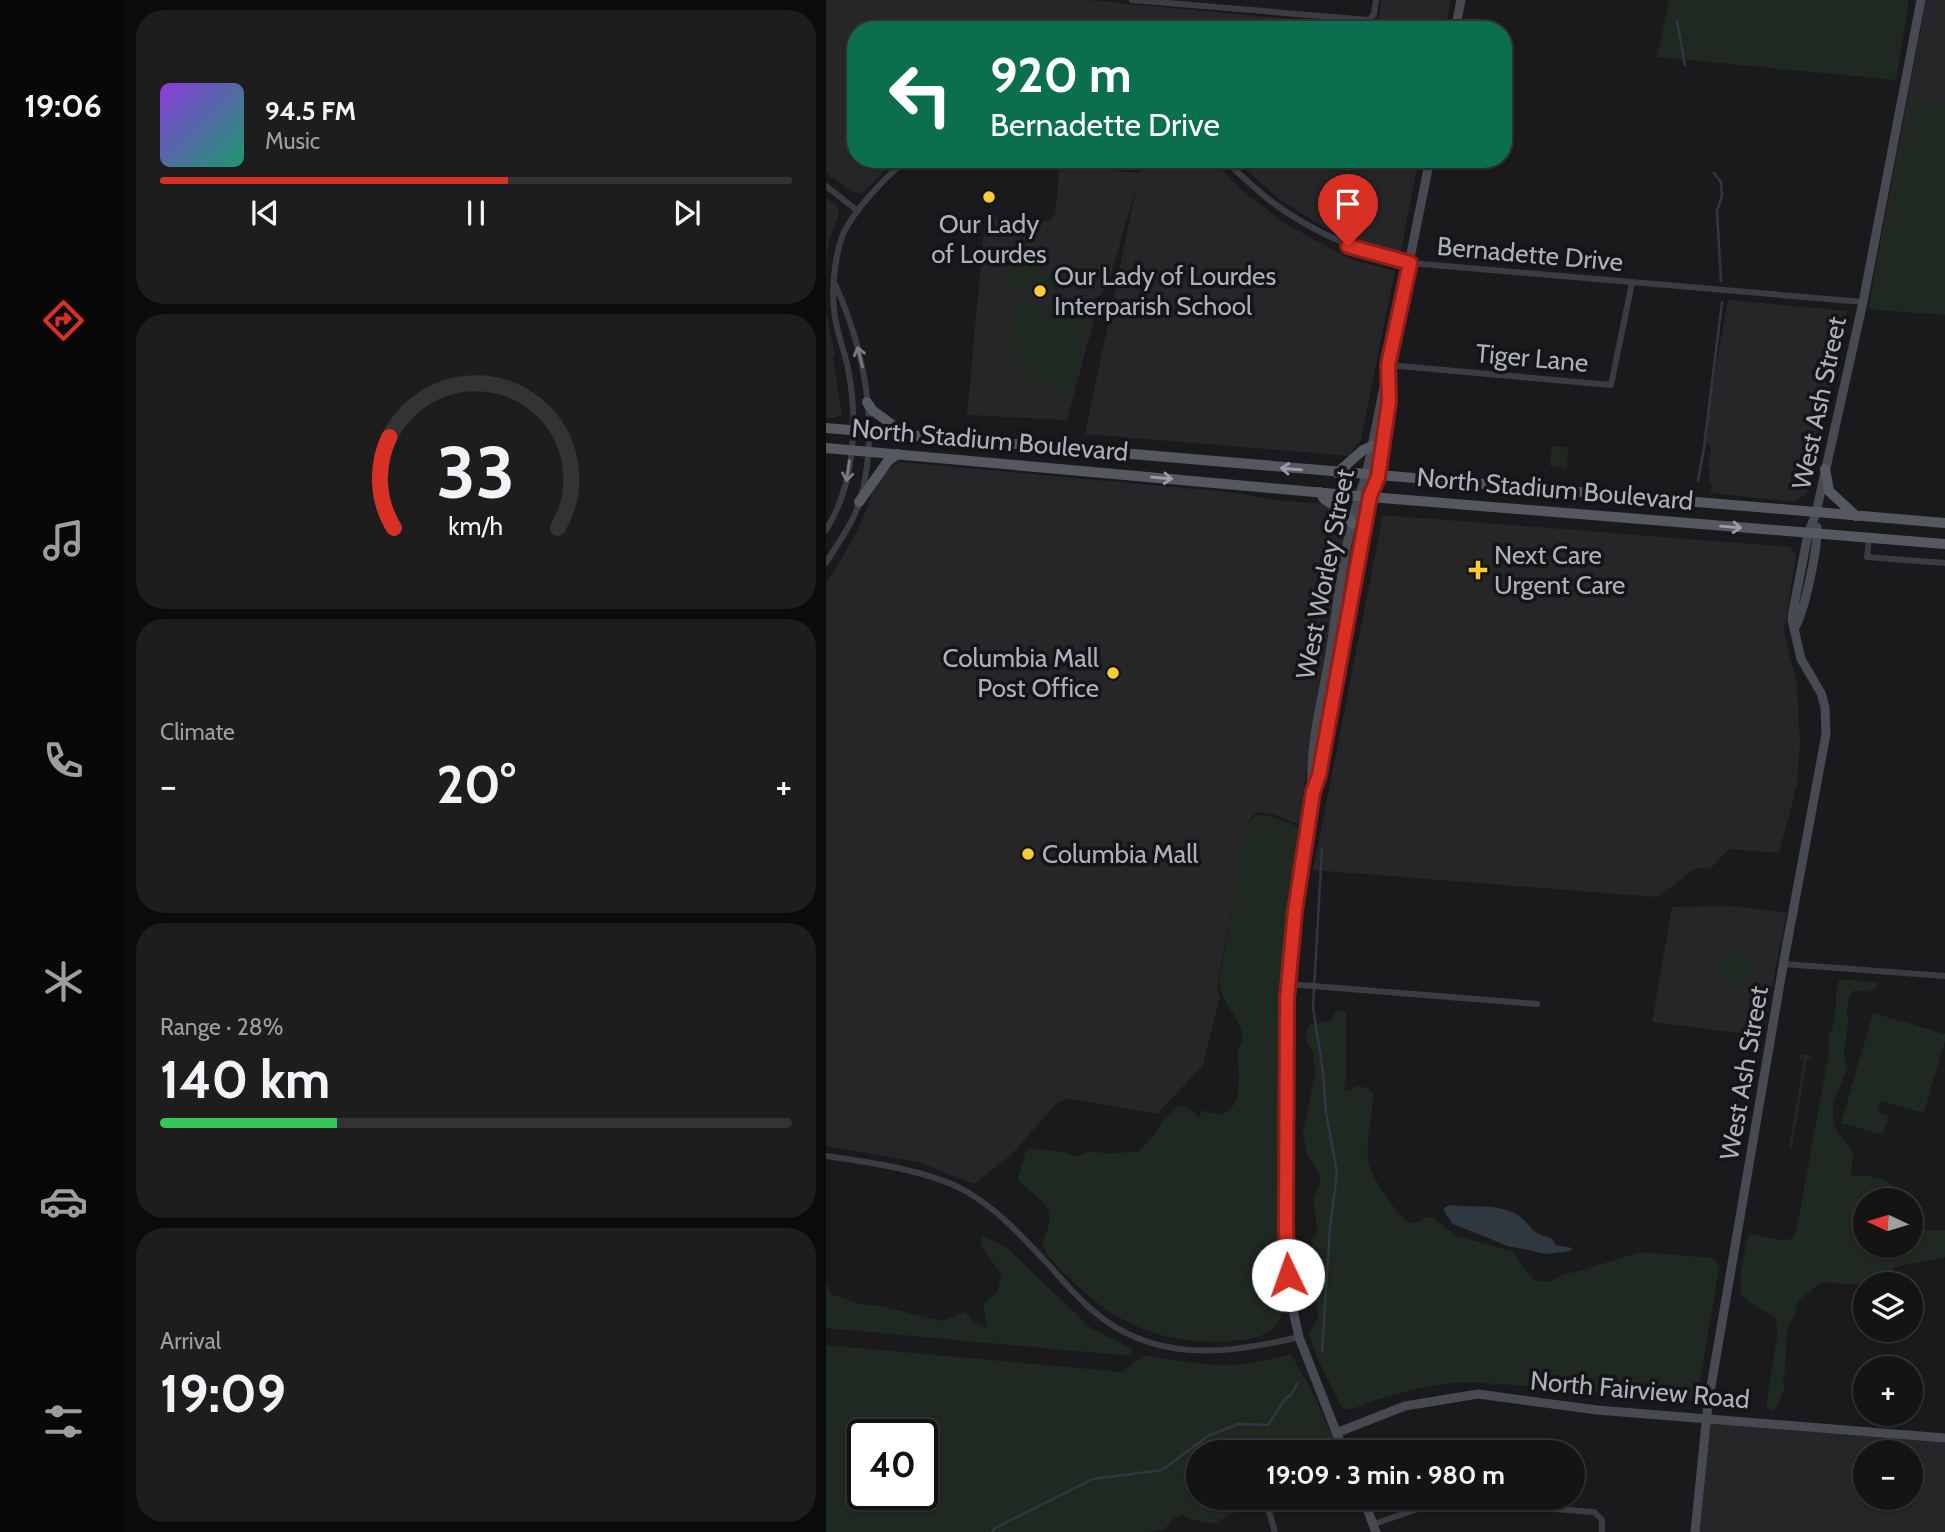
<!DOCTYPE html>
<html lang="en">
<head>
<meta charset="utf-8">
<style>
  :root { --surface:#141415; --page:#1d1d1e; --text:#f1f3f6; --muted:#9d9ea0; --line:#333334; --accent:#d93025 }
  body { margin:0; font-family:Cabin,sans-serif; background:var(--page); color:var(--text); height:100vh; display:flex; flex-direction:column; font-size:26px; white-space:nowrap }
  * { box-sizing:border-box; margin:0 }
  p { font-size:23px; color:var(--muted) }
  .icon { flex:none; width:38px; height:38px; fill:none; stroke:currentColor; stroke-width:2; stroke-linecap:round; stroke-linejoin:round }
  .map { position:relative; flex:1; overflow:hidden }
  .details { display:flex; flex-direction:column; gap:10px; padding:10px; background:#0b0b0c; width:700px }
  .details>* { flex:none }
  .guide { position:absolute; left:21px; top:21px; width:665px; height:147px; border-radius:28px; box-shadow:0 2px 5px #0004,0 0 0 2px var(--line); background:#0b6e4f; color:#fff; overflow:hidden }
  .needle { width:46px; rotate:274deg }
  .fabs { position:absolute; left:1027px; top:1188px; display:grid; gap:14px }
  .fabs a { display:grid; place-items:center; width:70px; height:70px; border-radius:50%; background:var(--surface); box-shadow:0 2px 5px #0004,0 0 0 2px var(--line); font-size:35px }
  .speed { position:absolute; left:21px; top:1419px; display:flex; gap:14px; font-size:35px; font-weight:700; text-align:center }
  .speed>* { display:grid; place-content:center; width:91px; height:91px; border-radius:50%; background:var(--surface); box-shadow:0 2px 5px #0004,0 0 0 2px var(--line); line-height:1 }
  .speed .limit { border:4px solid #111; border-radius:10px; background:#fff; color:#111 }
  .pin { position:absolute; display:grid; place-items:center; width:60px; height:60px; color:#fff; margin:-72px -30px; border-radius:50% 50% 50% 0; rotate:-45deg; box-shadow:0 0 7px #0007 }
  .pin .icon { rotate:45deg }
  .me { position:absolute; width:77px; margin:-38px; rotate:357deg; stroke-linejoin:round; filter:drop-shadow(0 0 5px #0008) }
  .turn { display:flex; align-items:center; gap:24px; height:147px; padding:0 28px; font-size:32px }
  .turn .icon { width:91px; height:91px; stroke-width:2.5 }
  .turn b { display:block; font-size:49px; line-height:60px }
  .big { font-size:52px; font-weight:800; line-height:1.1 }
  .details .card { flex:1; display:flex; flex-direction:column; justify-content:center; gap:10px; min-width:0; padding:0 24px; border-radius:28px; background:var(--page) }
  .details .dial { align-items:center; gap:0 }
  .dial svg { height:182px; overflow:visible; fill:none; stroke:var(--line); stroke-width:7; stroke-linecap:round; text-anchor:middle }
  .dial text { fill:var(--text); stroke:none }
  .song { display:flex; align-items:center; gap:21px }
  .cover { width:84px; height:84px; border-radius:10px; background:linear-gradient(135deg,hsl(270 70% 55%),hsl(160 70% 35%)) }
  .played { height:7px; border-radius:4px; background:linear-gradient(90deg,var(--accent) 55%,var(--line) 55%) }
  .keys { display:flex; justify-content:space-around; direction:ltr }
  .heat { display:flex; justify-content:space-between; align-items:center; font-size:38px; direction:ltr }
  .charge { height:10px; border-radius:5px; background:linear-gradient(90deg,#34c759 28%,var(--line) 0) }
  .trip { position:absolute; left:360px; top:1440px; width:399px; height:70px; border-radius:35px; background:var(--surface); box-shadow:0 2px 5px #0004,0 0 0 2px var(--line); font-weight:800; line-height:70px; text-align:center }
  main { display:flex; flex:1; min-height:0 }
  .tabs { display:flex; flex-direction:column; width:126px; justify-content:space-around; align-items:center; background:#080808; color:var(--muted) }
  .tabs .icon { width:49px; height:49px }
  .tabs .on { color:var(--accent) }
  .tabs b { font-size:32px; color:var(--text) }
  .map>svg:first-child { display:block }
  .built { fill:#262629; fill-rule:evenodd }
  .green { fill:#1f2821; fill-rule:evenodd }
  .water { fill:#2f3741 }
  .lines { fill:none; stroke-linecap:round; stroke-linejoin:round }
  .stream { stroke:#2f3741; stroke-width:2.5 }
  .street { stroke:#3b3b42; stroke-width:6 }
  .secondary { stroke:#484a52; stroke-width:9 }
  .primary { stroke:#565861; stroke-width:10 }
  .oneway { stroke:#797b85 }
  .oneway2 { stroke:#9b9eaa }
  .route-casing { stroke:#8d1f18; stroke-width:18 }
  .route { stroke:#d93025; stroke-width:12 }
  .poi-dot { fill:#facd34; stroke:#151517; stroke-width:2.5 }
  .labels { text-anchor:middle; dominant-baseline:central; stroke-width:7; stroke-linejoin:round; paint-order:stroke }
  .poi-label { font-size:26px; fill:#acafbc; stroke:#151517; text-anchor:start }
  .street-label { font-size:26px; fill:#acafbc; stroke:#151517 }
</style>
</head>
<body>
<main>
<nav class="tabs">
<b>19:06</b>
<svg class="icon on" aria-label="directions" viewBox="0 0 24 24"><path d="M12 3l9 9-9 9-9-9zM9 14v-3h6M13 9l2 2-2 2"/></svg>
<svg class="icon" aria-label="music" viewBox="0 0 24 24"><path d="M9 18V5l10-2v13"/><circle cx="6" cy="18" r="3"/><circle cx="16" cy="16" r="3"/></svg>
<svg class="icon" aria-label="phone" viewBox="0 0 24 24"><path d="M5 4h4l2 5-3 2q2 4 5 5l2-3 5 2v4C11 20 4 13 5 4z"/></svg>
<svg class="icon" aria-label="climate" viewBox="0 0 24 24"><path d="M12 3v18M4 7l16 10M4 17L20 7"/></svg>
<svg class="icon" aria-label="car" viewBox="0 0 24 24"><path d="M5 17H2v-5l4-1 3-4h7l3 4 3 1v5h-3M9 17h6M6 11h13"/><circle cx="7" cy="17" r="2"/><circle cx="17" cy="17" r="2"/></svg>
<svg class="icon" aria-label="filters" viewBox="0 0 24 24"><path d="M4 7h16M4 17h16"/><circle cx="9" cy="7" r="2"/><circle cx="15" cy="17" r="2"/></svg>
</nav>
<section class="details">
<div class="card">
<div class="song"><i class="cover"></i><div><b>94.5 FM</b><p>Music</p></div></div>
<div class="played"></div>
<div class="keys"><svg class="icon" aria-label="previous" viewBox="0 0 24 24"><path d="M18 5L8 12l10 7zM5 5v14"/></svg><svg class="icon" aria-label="pause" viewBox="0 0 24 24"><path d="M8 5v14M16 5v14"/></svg><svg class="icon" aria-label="next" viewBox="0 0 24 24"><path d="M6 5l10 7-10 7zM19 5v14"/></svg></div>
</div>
<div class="card dial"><svg viewBox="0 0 100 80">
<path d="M14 69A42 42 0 1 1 86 69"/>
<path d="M14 69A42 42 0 0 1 12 29" stroke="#d93025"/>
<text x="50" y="56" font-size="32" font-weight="700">33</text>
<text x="50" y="72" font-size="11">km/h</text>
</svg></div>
<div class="card"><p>Climate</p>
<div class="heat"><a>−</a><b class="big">20°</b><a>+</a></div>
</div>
<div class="card"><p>Range · 28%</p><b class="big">140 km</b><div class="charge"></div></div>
<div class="card"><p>Arrival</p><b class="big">19:09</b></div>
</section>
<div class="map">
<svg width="1119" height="1532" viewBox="0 0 1119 1532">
  <rect width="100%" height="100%" fill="#1a1a1c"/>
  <!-- built -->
  <path class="built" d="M0 0H262L552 27 555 0H625L619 30H30V159H69L38 192 28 193 0 173Z
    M1100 0H1119V315L1042 309Z
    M318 159H385L417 191 460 224 524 259 569 271 535 439 523 456 259 434 311 185 283 281 276 293 263 303 267 312V323L241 420 141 415 159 217 224 221 229 215 234 165 314 173Z
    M408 159H593L575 250 569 252 502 230 453 199Z
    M0 198 12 207 13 214 3 241 0 263Z
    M902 300 1021 311 981 493 968 502 884 493 886 485 883 481 884 471 882 466 885 447 877 438Z
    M0 312 9 354 7 358 16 414 9 418 0 417Z
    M74 462 412 493 447 500 498 504 518 519 520 528 488 715 473 824 446 814 429 813 422 822 391 987 394 997 377 1065 331 1114 240 1098 231 1103 185 1155 148 1184 92 1162 0 1146V584L31 532 43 503 48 486 66 466Z
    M557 515 964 547 970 555 958 631 971 685 974 743 971 785 953 853 903 849 884 869 870 868 832 897 487 870Z
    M909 906 961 913 936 1036 826 1022 846 907Z
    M880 1418 1075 1434 1119 1443V1532H869ZM1040 1452H1085V1498H1040Z"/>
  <!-- green -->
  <path class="green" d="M843 0H1083L1070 80 831 57Z
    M1087 101 1119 104V315L1044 309Z
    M184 256 199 260 235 282 231 297C205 298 174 294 177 261Z
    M189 303 258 309 263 315 248 391 209 386 183 352Z
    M726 446 742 447 741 468 724 466Z
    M430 815 445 816 473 827 460 924 455 984 454 1273C456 1288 461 1307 453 1321 444 1337 423 1340 406 1341 341 1345 296 1328 249 1284 236 1272 222 1259 216 1243 235 1205 215 1203 192 1180 193 1170 198 1162 199 1152L204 1148 238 1152 249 1157 265 1151 283 1154 313 1151 329 1134 337 1120 350 1107 361 1106 373 1117 377 1110C404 1123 412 1104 413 1080 414 1071 410 1062 412 1053 413 1044 418 1041 416 1032 411 1013 394 1002 393 982L421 824Z
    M902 952 926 956 921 988 896 983 895 981 899 955Z
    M1019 979 1051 983 1052 986 1043 992 1029 990 1023 998 1021 1010 1022 1023 1018 1056 1021 1069 1008 1101 1007 1117 1010 1130 1027 1153 1025 1174 1028 1176C1043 1174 1054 1178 1067 1185L1072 1200H1040V1246H1085V1225L1094 1230H1119V1257L1069 1267 1059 1277 1031 1285 995 1282 971 1303C970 1316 965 1319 962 1330 958 1347 962 1365 957 1382L959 1388 948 1411 941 1408V1400L951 1337 950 1318C940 1311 923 1305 916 1295 911 1287 919 1244 923 1234L957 1240 965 1239 970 1232 1003 1052 1002 1036C1013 1021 1007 999 1013 981Z
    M511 1010 520 1012V1080L518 1090 523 1091C532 1083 540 1087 548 1094 546 1113 540 1143 542 1161 543 1173 574 1222 586 1223 591 1224 596 1220 601 1217L607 1218 631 1236 686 1251 706 1278 714 1282H724L738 1274 754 1271 814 1252 886 1258 891 1262 893 1269 871 1400 674 1384 631 1382 589 1389 550 1400 527 1409H519L514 1404 492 1360 483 1334 492 1317V1308L482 1270 488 1254 486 1238 492 1232 487 1200 494 1183V1174L481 1154 477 1133 489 1074 487 1052 481 1042 480 1033 483 1025 505 1020Z
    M1047 1013 1119 1034V1041L1098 1113 1054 1101 1051 1112 1063 1116 1057 1135 1015 1123Z
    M975 1054 986 1056 987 1058 981 1060 966 1147H963L978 1060 973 1058Z
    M156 1235 182 1249 265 1328 306 1349 305 1356 0 1328V1281L5 1294 38 1305 55 1306 116 1321 138 1312 149 1323 161 1327 157 1304 172 1292 175 1274 155 1246Z
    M0 1345 296 1372 319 1355C375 1366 410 1370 465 1354L488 1395 509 1444 507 1452H373V1498H432L388 1524 367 1520 357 1515 347 1519 338 1530 324 1532H0ZM37 1435H96V1494H37Z"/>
  <!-- water -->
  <path class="water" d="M624 1205C645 1208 671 1203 690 1214 707 1224 700 1232 725 1238L730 1245 746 1248 745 1251 720 1254 682 1246 627 1224 619 1213 618 1208Z"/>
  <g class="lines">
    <!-- stream -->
    <path class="stream" d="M851 21 859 65
      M888 173 895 182 896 196 891 211 895 281
      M872 481 878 448 896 302
      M496 849 487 1007 497 1072 500 1112 511 1173 504 1228 496 1351
      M166 1532 169 1528 267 1479 336 1470 382 1436 412 1424 442 1425 459 1399 466 1394 472 1382"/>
    <!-- street -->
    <path class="street" d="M306 0 543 20 548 14 550 0
      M397 159C413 173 429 189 446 202 488 233 532 252 584 263L1037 302
      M0 186 32 211
      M562 365 785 385 806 283
      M0 530C28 486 32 425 23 374 20 355 12 336 9 317 5 293 8 260 16 237 26 211 60 177 81 159
      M1043 539 1041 557 1119 563
      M0 563C12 543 27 523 34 501 54 429 39 351 9 284
      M958 964 1119 976
      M462 984 711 1004
      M0 1156C42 1162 107 1171 143 1193 177 1214 195 1236 222 1264 236 1280 250 1296 266 1310 327 1363 400 1355 473 1337
      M439 1498 449 1532
      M548 1524 603 1505 635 1502 768 1512 776 1520V1532"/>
    <!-- secondary -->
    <path class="secondary" d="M629 30 635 0
      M969 627C979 610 992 548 991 527
      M486 786C484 745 495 704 502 664 513 602 517 535 540 476L604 159
      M510 1433 579 1406 652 1394 771 1410 1119 1438
      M518 1452 473 1337 466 1306 460 1229 462 984 469 911 487 792 493 775 544 497C560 456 564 408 562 365
      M537 1498 550 1532
      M869 1532 882 1404 958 960 1000 734 999 707 995 693 975 659 966 620 967 611 982 534 990 513 1037 302 1095 0"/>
    <!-- primary -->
    <path class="primary" d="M41 402 46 410 79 434
      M0 428 1119 523
      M0 448 532 496 1119 544
      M999 469 1003 491 1030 516
      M511 473 537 450 546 446
      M494 492 498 499 518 512 527 524
      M33 502 62 461 72 454"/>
  </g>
  <!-- one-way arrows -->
  <defs><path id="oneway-shaft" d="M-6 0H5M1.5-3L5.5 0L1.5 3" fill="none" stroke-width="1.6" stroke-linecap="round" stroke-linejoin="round" transform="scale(1.75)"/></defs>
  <g class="oneway">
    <use href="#oneway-shaft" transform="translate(34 357) rotate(-104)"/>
    <use href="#oneway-shaft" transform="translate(22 471) rotate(98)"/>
  </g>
  <g class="oneway2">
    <use href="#oneway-shaft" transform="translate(465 469) rotate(-175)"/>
    <use href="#oneway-shaft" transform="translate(336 478) rotate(5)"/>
    <use href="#oneway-shaft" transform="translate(905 527) rotate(5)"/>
  </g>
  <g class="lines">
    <!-- route casing -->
    <g class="route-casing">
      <path id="route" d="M462 1275 460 1229 461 999 469 911 487 792 493 775 544 496 552 477 563 401 562 365 584 263 522 246"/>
    </g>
    <!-- route -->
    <use href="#route" class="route"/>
  </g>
  <!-- markers -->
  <g class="poi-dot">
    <circle cx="163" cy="197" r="7"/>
    <circle cx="214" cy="291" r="7"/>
    <path d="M648.5 559.5h7v7h7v7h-7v7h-7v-7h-7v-7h7z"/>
    <circle cx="287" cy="673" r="7"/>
    <circle cx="202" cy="854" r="7"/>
  </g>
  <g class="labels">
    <!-- poi labels -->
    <g class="poi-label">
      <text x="163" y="224" text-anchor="middle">Our Lady<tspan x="163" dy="30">of Lourdes</tspan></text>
      <text x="228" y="276">Our Lady of Lourdes<tspan x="228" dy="30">Interparish School</tspan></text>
      <text x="668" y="555">Next Care<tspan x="668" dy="30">Urgent Care</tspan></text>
      <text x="273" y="658" text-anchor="end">Columbia Mall<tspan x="273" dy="30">Post Office</tspan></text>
      <text x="216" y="854">Columbia Mall</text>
    </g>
    <!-- street labels -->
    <g class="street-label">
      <text transform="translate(704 254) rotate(5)">Bernadette Drive</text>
      <text transform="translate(706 358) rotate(5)">Tiger Lane</text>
      <text transform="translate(993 403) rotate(-78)">West Ash Street</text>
      <text transform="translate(164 440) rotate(5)">North Stadium Boulevard</text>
      <text transform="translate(729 489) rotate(5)">North Stadium Boulevard</text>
      <text transform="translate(499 574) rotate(-79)">West Worley Street</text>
      <text transform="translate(918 1073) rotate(-80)">West Ash Street</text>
      <text transform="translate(814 1390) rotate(5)">North Fairview Road</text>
    </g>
  </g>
</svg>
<div class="fabs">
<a><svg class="needle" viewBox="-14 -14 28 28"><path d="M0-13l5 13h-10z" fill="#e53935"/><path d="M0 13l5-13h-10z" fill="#9d9ea0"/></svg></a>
<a><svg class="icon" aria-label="layers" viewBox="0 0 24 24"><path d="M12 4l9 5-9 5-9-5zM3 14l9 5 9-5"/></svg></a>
<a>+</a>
<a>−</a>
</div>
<div class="speed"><div class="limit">40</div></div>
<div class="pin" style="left:522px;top:246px;background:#d93025"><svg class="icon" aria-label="arrive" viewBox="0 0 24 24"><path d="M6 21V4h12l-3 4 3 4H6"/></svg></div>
<svg class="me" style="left:462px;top:1275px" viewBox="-20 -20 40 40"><circle r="19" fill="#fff"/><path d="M0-13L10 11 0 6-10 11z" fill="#d93025"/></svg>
<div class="trip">19:09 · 3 min · 980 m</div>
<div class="guide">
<div class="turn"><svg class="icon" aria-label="left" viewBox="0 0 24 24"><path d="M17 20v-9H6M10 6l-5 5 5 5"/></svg><div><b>920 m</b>Bernadette Drive</div></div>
</div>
</div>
</main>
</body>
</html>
